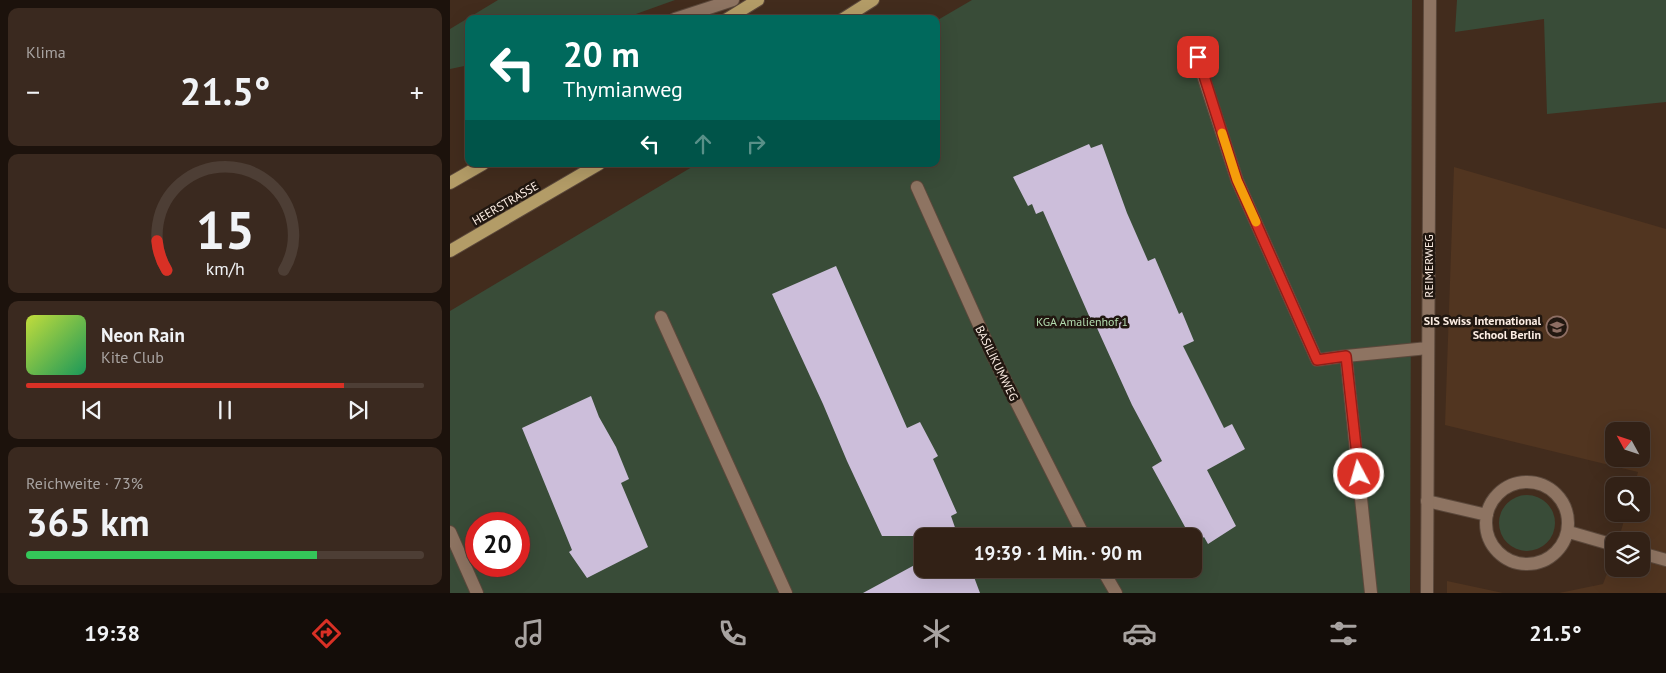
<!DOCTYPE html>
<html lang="de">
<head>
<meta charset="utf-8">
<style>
  :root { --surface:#322116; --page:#3a291f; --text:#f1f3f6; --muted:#a8a3a1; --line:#4d3e35; --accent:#d93025 }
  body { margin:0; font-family:"PT Sans",sans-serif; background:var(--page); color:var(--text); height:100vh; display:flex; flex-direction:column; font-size:19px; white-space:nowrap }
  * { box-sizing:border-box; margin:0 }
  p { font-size:16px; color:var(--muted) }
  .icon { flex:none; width:28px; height:28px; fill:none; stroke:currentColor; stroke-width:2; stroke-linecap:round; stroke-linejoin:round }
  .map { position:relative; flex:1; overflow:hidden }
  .details { display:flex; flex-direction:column; gap:8px; padding:8px; background:#1c120c; width:450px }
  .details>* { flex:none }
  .top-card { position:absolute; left:15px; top:15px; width:475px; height:152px; border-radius:10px; box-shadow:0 5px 20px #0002,0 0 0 1px var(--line); background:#00695c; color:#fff; overflow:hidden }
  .needle { width:32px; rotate:310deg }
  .buttons { position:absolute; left:1155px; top:422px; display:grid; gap:10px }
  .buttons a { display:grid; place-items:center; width:45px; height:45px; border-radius:10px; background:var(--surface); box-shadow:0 5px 20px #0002,0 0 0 1px var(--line); font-size:25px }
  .speed { position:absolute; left:15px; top:512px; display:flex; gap:10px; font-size:25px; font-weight:700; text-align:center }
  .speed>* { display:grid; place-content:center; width:65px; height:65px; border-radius:50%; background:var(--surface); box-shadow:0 5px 20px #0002,0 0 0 1px var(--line); line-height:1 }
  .speed .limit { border:8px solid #d22; background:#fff; color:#111 }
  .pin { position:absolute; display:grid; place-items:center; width:42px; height:42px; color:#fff; margin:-21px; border-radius:10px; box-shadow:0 2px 8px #0006 }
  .me { position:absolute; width:55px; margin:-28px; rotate:354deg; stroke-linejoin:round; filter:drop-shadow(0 0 4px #0008) }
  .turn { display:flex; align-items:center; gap:18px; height:105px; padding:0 15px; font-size:22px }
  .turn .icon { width:65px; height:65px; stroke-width:2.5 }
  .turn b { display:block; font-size:35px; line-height:42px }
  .lanes { display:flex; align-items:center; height:48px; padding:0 15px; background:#0003; justify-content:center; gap:25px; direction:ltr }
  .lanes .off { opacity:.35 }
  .big { font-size:38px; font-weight:700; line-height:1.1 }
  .details .tile { flex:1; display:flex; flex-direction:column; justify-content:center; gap:8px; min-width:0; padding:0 18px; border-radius:10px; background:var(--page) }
  .details .dial { align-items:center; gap:0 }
  .dial svg { height:130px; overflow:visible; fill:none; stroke:var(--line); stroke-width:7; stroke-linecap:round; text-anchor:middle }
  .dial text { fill:var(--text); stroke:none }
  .song { display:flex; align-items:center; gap:15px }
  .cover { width:60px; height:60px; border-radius:8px; background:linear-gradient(135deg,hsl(70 70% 55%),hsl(150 70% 35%)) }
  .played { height:5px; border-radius:2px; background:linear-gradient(90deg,var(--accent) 80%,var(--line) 80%) }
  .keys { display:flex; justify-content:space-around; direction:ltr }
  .heat { display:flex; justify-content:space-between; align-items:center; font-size:28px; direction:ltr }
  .charge { height:8px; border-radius:4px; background:linear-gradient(90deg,#34c759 73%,var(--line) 0) }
  .trip { position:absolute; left:464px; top:528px; width:288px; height:50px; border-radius:10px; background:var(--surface); box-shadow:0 5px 20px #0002,0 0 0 1px var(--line); font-weight:700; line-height:50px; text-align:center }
  .menu { display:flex; height:80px; justify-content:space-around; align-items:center; background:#140d09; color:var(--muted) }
  .menu .icon { width:35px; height:35px }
  .menu .on { color:var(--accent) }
  .menu b { font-size:22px; color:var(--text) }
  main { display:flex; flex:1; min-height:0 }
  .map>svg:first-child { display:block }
  .built { fill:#513520; fill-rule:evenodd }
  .green { fill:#394c38; fill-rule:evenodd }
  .building { fill:#ccbeda }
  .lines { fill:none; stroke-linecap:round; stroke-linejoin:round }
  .lane-casing { stroke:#5b483b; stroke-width:14 }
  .street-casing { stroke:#5b483b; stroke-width:14 }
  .primary-casing { stroke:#5b483b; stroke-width:14 }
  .lane { stroke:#8e7462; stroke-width:12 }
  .street { stroke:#8e7462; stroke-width:12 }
  .primary { stroke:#b39c67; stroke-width:12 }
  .route-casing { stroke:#8d1f18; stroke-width:12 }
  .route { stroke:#d93025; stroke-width:9 }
  .slow { stroke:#f59e0b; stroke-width:9 }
  .labels { text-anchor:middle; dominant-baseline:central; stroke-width:5; stroke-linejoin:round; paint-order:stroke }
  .street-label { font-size:12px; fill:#fdeee4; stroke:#211710 }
  .poi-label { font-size:12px; font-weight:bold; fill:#fdeee4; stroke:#211710; text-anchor:end }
  .park-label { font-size:12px; fill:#b3dcaf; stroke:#211710 }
</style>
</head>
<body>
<main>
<section class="details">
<div class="tile"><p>Klima</p>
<div class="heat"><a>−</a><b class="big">21.5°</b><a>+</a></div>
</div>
<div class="tile dial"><svg viewBox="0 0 100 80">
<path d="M14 69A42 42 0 1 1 86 69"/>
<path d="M14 69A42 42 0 0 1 8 51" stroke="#d93025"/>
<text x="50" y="56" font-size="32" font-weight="700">15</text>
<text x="50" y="72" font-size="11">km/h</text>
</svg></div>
<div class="tile">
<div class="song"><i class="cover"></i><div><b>Neon Rain</b><p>Kite Club</p></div></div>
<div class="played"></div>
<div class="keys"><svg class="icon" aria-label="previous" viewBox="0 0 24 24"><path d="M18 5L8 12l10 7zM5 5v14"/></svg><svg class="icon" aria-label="pause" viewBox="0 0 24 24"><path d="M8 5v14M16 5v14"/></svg><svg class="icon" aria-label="next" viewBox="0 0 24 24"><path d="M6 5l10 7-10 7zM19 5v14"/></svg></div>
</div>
<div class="tile"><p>Reichweite · 73%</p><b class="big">365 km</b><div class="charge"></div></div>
</section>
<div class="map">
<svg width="1216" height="593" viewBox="0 0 1216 593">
  <rect width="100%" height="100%" fill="#422c1d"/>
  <!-- built -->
  <path class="built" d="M1004 167 1216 229V593H1109L1153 584 1164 555V569H1191V541H1168L1176 514H1191V486H1184L1188 472 995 425ZM1164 431H1191V459H1164Z
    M997 581 1053 593H997Z"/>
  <!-- green -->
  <path class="green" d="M48 0H225L172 19H19V65L0 69V29Z
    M522 0H962L960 593H0V311L247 164H486V21ZM26 524H69V566H26ZM472 536H742V569H472Z
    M1007 0H1216V102L1097 114 1094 19 1005 32Z
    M1049 523a28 28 0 1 1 56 0a28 28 0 1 1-56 0Z"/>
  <!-- building -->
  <path class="building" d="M639 144 641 148 652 144 677 213 698 261 705 258 729 314 732 312 744 341 733 346 774 428 782 424 795 449 757 470 786 526 758 544 754 537 745 544 742 536H740L702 467 712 461 682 405 642 317 640 318 593 211 586 214 582 204 578 206 563 177Z
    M386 266 457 428 470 422 488 456 483 459 507 513 501 516 508 536H432L397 461 373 404 322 294Z
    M141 396 149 417 166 447 179 479 171 483 198 547 137 578 119 552 122 550 72 428Z
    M472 561V569H521L530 593H413Z"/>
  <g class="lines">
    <!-- lane casing -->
    <g class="lane-casing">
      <path id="lane" d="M225 19 283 0
        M747 57 787 180 867 360 896 356 921 593
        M467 187 542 354 634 536
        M211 317 336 593
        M896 356 978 348
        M1036 523a41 41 0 1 1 82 0a41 41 0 1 1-82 0Z
        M977 501 1037 515
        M0 532 27 593
        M1119 532 1164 545
        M1191 553 1216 560
        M652 569 666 593"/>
    </g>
    <!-- street casing -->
    <g class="street-casing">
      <path id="street" d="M977 593 980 0"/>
    </g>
    <!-- primary casing -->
    <g class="primary-casing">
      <path id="primary" d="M277 19 308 0
        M393 19 423 0
        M0 183 33 164
        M0 251 149 164"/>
    </g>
    <!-- lane -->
    <use href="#lane" class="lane"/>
    <!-- street -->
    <use href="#street" class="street"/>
    <!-- primary -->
    <use href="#primary" class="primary"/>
  </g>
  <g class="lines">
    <!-- route casing -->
    <g class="route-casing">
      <path id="route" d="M748 57 787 180 867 360 896 356 909 474"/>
    </g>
    <!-- route -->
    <use href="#route" class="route"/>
    <!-- slow -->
    <path class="slow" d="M772 133 787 180 806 222"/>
  </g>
  <!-- icons -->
  <defs>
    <g id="school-ring" transform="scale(1.125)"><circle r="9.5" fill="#211710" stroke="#8d6e63" stroke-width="1.5"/><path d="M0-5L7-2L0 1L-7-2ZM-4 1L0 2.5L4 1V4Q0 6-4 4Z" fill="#8d6e63"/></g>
  </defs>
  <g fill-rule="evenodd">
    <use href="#school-ring" x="1107" y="327"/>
  </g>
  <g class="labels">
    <!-- street labels -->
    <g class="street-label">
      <text transform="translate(55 203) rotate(-30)">HEERSTRASSE</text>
      <text transform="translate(978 266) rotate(-90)">REIMERWEG</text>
      <text transform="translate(547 363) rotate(64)">BASILIKUMWEG</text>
    </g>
    <!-- poi labels -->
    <g class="poi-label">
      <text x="1091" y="320">SIS Swiss International<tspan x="1091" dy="14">School Berlin</tspan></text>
    </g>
    <!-- park labels -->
    <g class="park-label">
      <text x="632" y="321">KGA Amalienhof 1</text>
    </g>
  </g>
</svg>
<div class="buttons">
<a><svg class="needle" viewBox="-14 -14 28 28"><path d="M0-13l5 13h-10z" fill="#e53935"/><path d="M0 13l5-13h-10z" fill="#a8a3a1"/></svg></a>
<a><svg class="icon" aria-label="search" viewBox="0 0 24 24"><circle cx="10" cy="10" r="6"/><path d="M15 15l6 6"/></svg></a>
<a><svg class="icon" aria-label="layers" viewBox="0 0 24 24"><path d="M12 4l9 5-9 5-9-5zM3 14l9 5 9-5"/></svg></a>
</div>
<div class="speed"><div class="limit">20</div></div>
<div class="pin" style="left:748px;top:57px;background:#d93025"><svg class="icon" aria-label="arrive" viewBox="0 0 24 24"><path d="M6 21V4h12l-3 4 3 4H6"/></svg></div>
<svg class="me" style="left:909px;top:474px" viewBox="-20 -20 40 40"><circle r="17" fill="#d93025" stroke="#fff" stroke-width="3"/><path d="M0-11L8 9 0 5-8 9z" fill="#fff"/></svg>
<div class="trip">19:39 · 1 Min. · 90 m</div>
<div class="top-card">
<div class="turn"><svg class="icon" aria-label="left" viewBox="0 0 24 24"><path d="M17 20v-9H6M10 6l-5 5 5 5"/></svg><div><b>20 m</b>Thymianweg</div></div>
<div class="lanes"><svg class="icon" aria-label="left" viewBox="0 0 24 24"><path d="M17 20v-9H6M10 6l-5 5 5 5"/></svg><svg class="icon off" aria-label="ahead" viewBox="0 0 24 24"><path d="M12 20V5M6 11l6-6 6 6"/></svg><svg class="icon off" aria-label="right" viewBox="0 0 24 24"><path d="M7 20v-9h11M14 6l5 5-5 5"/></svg></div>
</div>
</div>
</main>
<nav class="menu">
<b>19:38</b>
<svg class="icon on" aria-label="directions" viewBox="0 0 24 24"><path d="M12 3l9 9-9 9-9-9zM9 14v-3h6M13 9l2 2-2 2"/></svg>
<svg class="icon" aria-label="music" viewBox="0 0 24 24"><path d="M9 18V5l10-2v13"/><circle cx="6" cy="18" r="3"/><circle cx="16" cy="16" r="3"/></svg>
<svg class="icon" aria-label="phone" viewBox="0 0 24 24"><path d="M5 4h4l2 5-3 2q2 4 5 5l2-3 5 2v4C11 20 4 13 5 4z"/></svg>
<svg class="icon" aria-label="climate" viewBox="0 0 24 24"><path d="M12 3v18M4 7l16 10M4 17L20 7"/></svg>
<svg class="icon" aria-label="car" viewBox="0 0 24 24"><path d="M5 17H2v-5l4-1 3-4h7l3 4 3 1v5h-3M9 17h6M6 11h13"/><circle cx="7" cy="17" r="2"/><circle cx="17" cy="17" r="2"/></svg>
<svg class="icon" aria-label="filters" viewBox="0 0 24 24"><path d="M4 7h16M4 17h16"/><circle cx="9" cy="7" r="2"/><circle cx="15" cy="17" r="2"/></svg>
<b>21.5°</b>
</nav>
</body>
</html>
